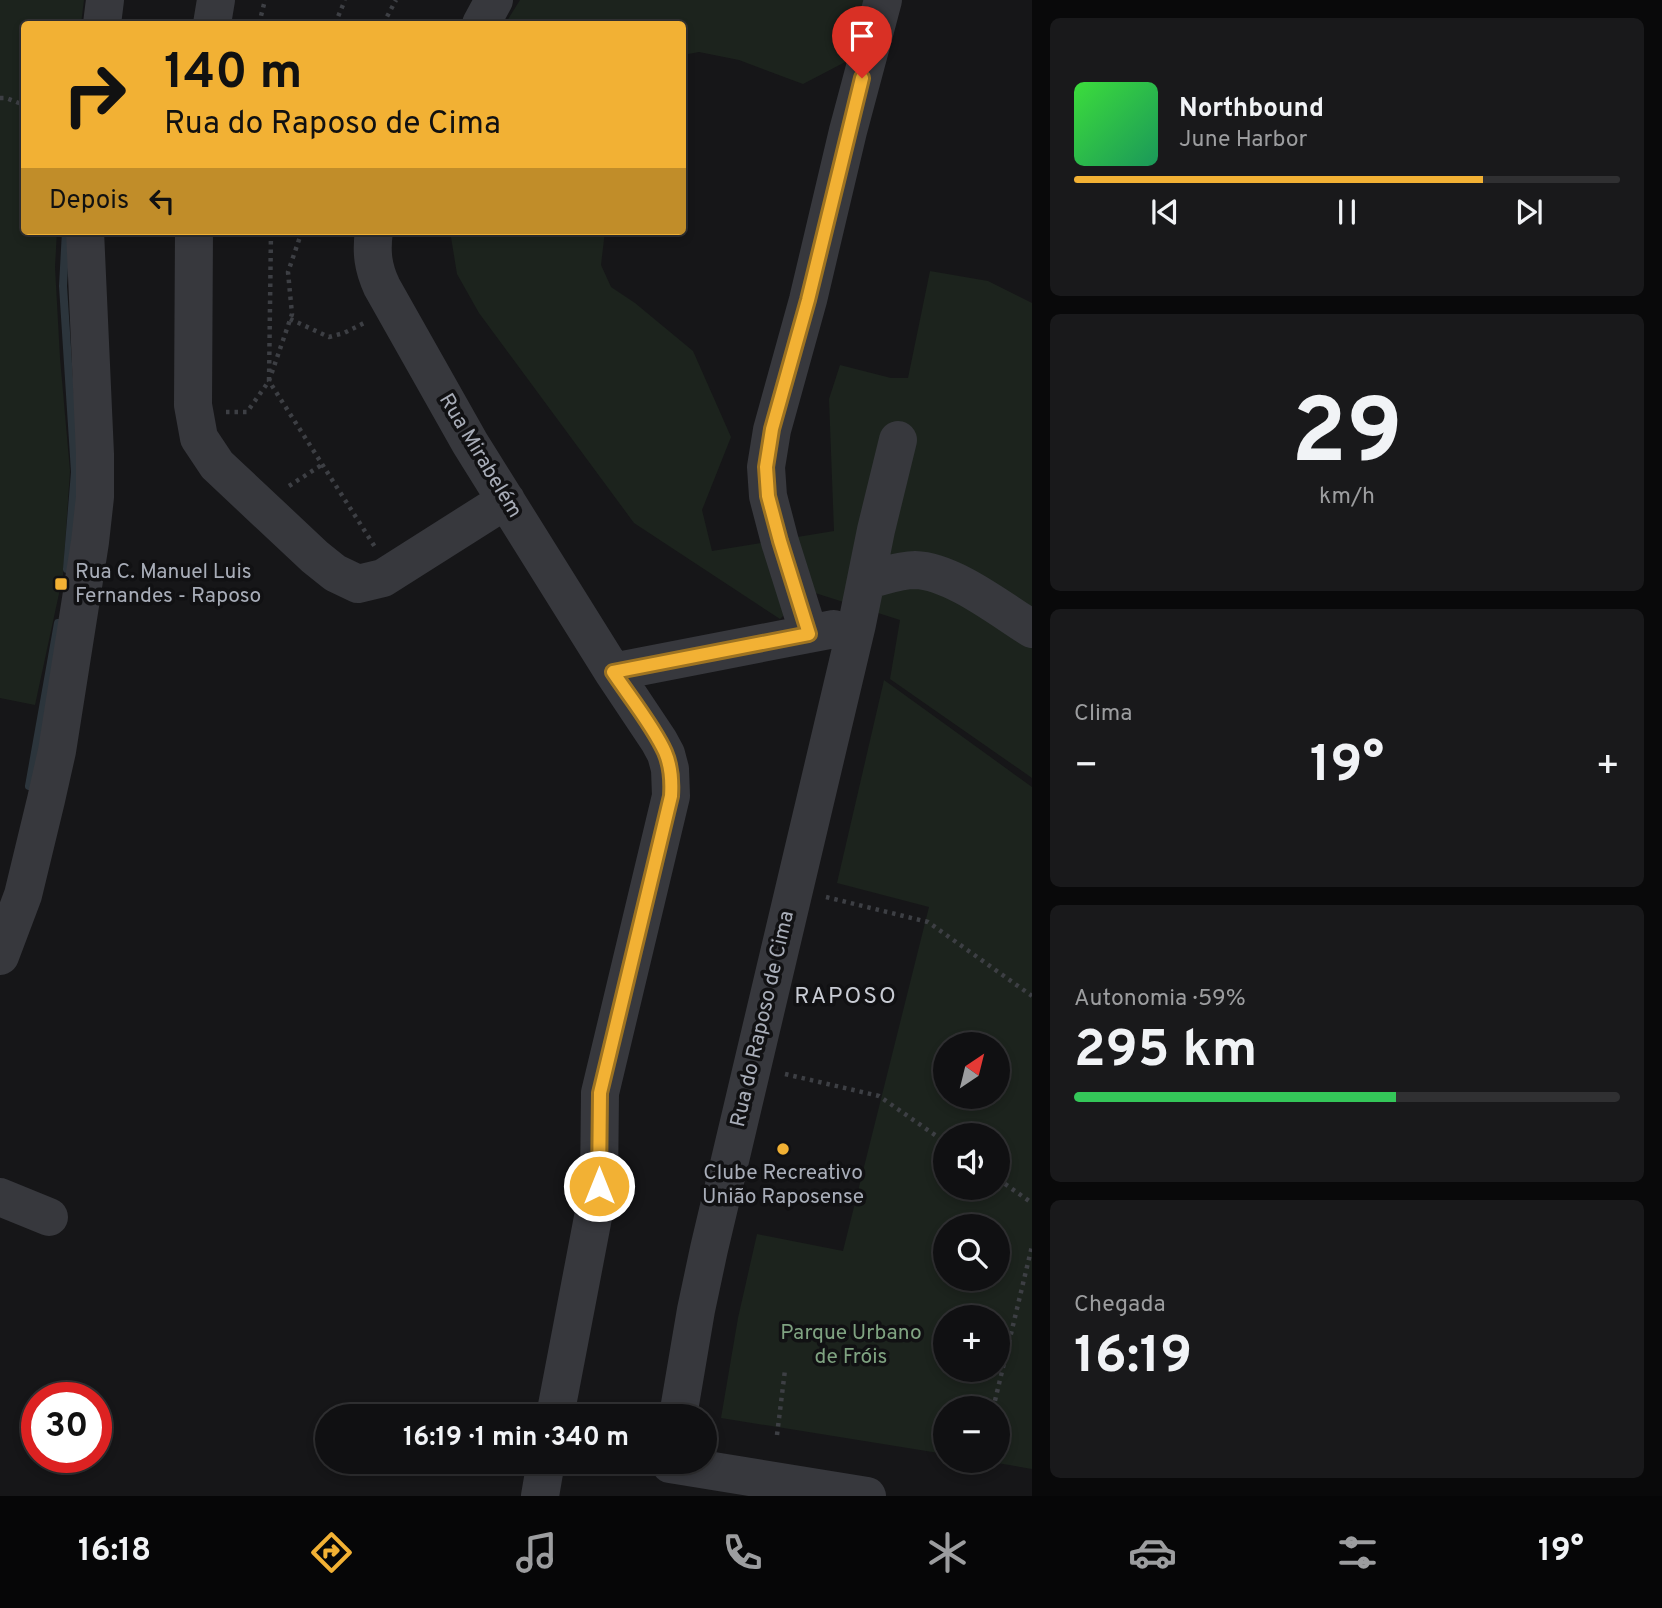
<!DOCTYPE html>
<html lang="pt">
<head>
<meta charset="utf-8">
<style>
  :root { --surface:#101012; --page:#19191b; --text:#f1f3f6; --muted:#9c9d9f; --line:#303032; --accent:#f2b134 }
  body { margin:0; font-family:Overpass,sans-serif; background:var(--page); color:var(--text); height:100vh; display:flex; flex-direction:column; font-size:26px; white-space:nowrap }
  * { box-sizing:border-box; margin:0 }
  p { font-size:23px; color:var(--muted) }
  .icon { flex:none; width:38px; height:38px; fill:none; stroke:currentColor; stroke-width:2; stroke-linecap:round; stroke-linejoin:round }
  .map { position:relative; flex:1; overflow:hidden }
  .details { display:flex; flex-direction:column; gap:18px; padding:18px; background:#09090a; width:630px }
  .details>* { flex:none }
  .guide { position:absolute; left:21px; top:21px; width:665px; height:214px; border-radius:7px; box-shadow:0 4px 10px #0003,0 0 0 2px var(--line); background:#f2b134; color:#111; overflow:hidden }
  .needle { width:46px; rotate:35deg }
  .tools { position:absolute; left:933px; top:1032px; display:grid; gap:14px }
  .tools a { display:grid; place-items:center; width:77px; height:77px; border-radius:50%; background:var(--surface); box-shadow:0 4px 10px #0003,0 0 0 2px var(--line); font-size:35px }
  .speed { position:absolute; left:21px; top:1382px; display:flex; gap:14px; font-size:35px; font-weight:700; text-align:center }
  .speed>* { display:grid; place-content:center; width:91px; height:91px; border-radius:50%; background:var(--surface); box-shadow:0 4px 10px #0003,0 0 0 2px var(--line); line-height:1 }
  .speed .limit { border:10px solid #d22; background:#fff; color:#111 }
  .pin { position:absolute; display:grid; place-items:center; width:60px; height:60px; color:#fff; margin:-72px -30px; border-radius:50% 50% 50% 0; rotate:-45deg; box-shadow:0 0 7px #0007 }
  .pin .icon { rotate:45deg }
  .me { position:absolute; width:77px; margin:-38px; rotate:0deg; stroke-linejoin:round; filter:drop-shadow(0 0 5px #0008) }
  .turn { display:flex; align-items:center; gap:24px; height:147px; padding:0 28px; font-size:32px }
  .turn .icon { width:91px; height:91px; stroke-width:2.5 }
  .turn b { display:block; font-size:49px; line-height:60px }
  .then { display:flex; align-items:center; height:66px; padding:0 28px; background:#0003; gap:14px; font-size:26px }
  .big { font-size:52px; font-weight:700; line-height:1.1 }
  .details .widget { flex:1; display:flex; flex-direction:column; justify-content:center; gap:10px; min-width:0; padding:0 24px; border-radius:10px; background:var(--page) }
  .details .dial { align-items:center; gap:0 }
  .dial b { font-size:91px; line-height:1 }
  .song { display:flex; align-items:center; gap:21px }
  .cover { width:84px; height:84px; border-radius:10px; background:linear-gradient(135deg,hsl(120 70% 55%),hsl(150 70% 35%)) }
  .played { height:7px; border-radius:4px; background:linear-gradient(90deg,var(--accent) 75%,var(--line) 75%) }
  .keys { display:flex; justify-content:space-around; direction:ltr }
  .heat { display:flex; justify-content:space-between; align-items:center; font-size:38px; direction:ltr }
  .charge { height:10px; border-radius:5px; background:linear-gradient(90deg,#34c759 59%,var(--line) 0) }
  .trip { position:absolute; left:315px; top:1404px; width:402px; height:70px; border-radius:35px; background:var(--surface); box-shadow:0 4px 10px #0003,0 0 0 2px var(--line); font-weight:700; line-height:70px; text-align:center }
  .tab-bar { display:flex; height:112px; justify-content:space-around; align-items:center; background:#060607; color:var(--muted) }
  .tab-bar .icon { width:49px; height:49px }
  .tab-bar .on { color:var(--accent) }
  .tab-bar b { font-size:32px; color:var(--text) }
  main { display:flex; flex:1; min-height:0 }
  .map>svg:first-child { display:block }
  .green { fill:#1c231d; fill-rule:evenodd }
  .lines { fill:none; stroke-linecap:round; stroke-linejoin:round }
  .stream { stroke:#2c353c; stroke-width:8 }
  .path { stroke:#3d3f44; stroke-width:4.5; stroke-dasharray:3.5 5; stroke-linecap:butt }
  .minor { stroke:#37383d; stroke-width:38 }
  .route-casing { stroke:#9d7322; stroke-width:18 }
  .route { stroke:#f2b134; stroke-width:12 }
  .poi-dot { fill:#f2b134; stroke:#111113; stroke-width:2.5 }
  .labels { text-anchor:middle; dominant-baseline:central; stroke-width:7; stroke-linejoin:round; paint-order:stroke }
  .street-label { font-size:21px; fill:#a8adb8; stroke:#111113 }
  .poi-label { font-size:21px; fill:#a8adb8; stroke:#111113; text-anchor:start }
  .park-label { font-size:21px; fill:#7fa381; stroke:#111113 }
  .neighbourhood-label { font-size:23px; letter-spacing:2px; fill:#c9ccd4; stroke:#111113 }
</style>
</head>
<body>
<main>
<div class="map">
<svg width="1032" height="1496" viewBox="0 0 1032 1496">
  <rect width="100%" height="100%" fill="#161618"/>
  <!-- green -->
  <path class="green" d="M0 0H84L81 24H24V231H57L55 267 60 358 70 471 63 575 35 705 0 698Z
    M520 0H868L851 59 803 84 739 60 699 52 683 55 682 24H505Z
    M450 231H605L601 265 611 287 635 303 693 351 731 437 702 510 712 551 834 531 829 399 840 365 891 378H908L930 271 988 281 1032 303V778L890 679 900 620 812 592H807L780 619 634 523 479 313 457 274Z
    M884 680 1032 787V1469L986 1461H998V1409H945V1454L721 1418 738 1318 757 1234 843 1251 929 907 837 883ZM945 1045H998V1097H945ZM945 1136H998V1188H945ZM945 1227H998V1279H945ZM945 1318H998V1370H945Z"/>
  <g class="lines">
    <!-- stream -->
    <path class="stream" d="M66 231 63 286 75 472 67 569
      M29 786 58 623"/>
    <!-- path -->
    <path class="path" d="M259 24 265 0
      M335 24 345 0
      M383 24 396 0
      M0 98H6L24 105
      M302 231 288 272 292 314 269 381 375 547
      M290 319 329 337 344 333 366 322
      M226 412H247L269 381 271 231
      M289 486 323 464
      M826 897 928 922 1032 996
      M785 1074 879 1096 945 1142
      M998 1179 1032 1203
      M993 1409 1032 1246
      M777 1435 785 1370
      M985 1468 986 1461"/>
    <!-- minor -->
    <path class="minor" d="M102 24 105 0
      M212 24 216 0
      M481 24 494 0
      M194 231 193 405 199 438 217 465 315 557 335 573 358 584 383 578 506 500
      M374 231C371 252 373 268 382 287L470 443 613 672 659 741 666 754 670 769 671 796 600 1093 599 1186 555 1416
      M866 580C881 577 899 570 915 570 952 571 1000 609 1032 629
      M809 634 780 542 768 496 766 467 772 430 808 300 848 131 883 0
      M613 672 834 629
      M0 956 23 895 46 800 57 751 90 542 95 497V454L85 231
      M0 1197 49 1217
      M678 1416 696 1310 709 1249 857 624 876 530 898 440
      M670 1464 867 1496
      M540 1496 546 1461"/>
  </g>
  <g class="lines">
    <!-- route casing -->
    <g class="route-casing">
      <path id="route" d="M599 1186 600 1093 671 796C672 781 671 766 665 752 654 727 629 696 613 672L809 634 780 541 768 496 766 467 772 429 808 300 862 78"/>
    </g>
    <!-- route -->
    <use href="#route" class="route"/>
  </g>
  <!-- markers -->
  <g class="poi-dot">
    <rect x="54" y="577" width="14" height="14" rx="3.5"/>
    <circle cx="783" cy="1149" r="7"/>
  </g>
  <g class="labels">
    <!-- street labels -->
    <g class="street-label">
      <text transform="translate(480 456) rotate(59)">Rua Mirabelém</text>
      <text transform="translate(763 1019) rotate(-77)">Rua do Raposo de Cima</text>
    </g>
    <!-- poi labels -->
    <g class="poi-label">
      <text x="75" y="572">Rua C. Manuel Luis<tspan x="75" dy="24">Fernandes - Raposo</tspan></text>
      <text x="783" y="1173" text-anchor="middle">Clube Recreativo<tspan x="783" dy="24">União Raposense</tspan></text>
    </g>
    <!-- park labels -->
    <g class="park-label">
      <text x="851" y="1333">Parque Urbano<tspan x="851" dy="24">de Fróis</tspan></text>
    </g>
    <!-- neighbourhood labels -->
    <g class="neighbourhood-label">
      <text x="846" y="997">RAPOSO</text>
    </g>
  </g>
</svg>
<div class="tools">
<a><svg class="needle" viewBox="-14 -14 28 28"><path d="M0-13l5 13h-10z" fill="#e53935"/><path d="M0 13l5-13h-10z" fill="#9c9d9f"/></svg></a>
<a><svg class="icon" aria-label="sound" viewBox="0 0 24 24"><path d="M4 9h4l5-4v14l-5-4H4zM17 9q2 3 0 6"/></svg></a>
<a><svg class="icon" aria-label="search" viewBox="0 0 24 24"><circle cx="10" cy="10" r="6"/><path d="M15 15l6 6"/></svg></a>
<a>+</a>
<a>−</a>
</div>
<div class="speed"><div class="limit">30</div></div>
<div class="pin" style="left:862px;top:78px;background:#d93025"><svg class="icon" aria-label="arrive" viewBox="0 0 24 24"><path d="M6 21V4h12l-3 4 3 4H6"/></svg></div>
<svg class="me" style="left:599px;top:1186px" viewBox="-20 -20 40 40"><circle r="17" fill="#f2b134" stroke="#fff" stroke-width="3"/><path d="M0-11L8 9 0 5-8 9z" fill="#fff"/></svg>
<div class="trip">16:19 · 1 min · 340 m</div>
<div class="guide">
<div class="turn"><svg class="icon" aria-label="right" viewBox="0 0 24 24"><path d="M7 20v-9h11M14 6l5 5-5 5"/></svg><div><b>140 m</b>Rua do Raposo de Cima</div></div>
<div class="then">Depois<svg class="icon" aria-label="left" viewBox="0 0 24 24"><path d="M17 20v-9H6M10 6l-5 5 5 5"/></svg></div>
</div>
</div>
<section class="details">
<div class="widget">
<div class="song"><i class="cover"></i><div><b>Northbound</b><p>June Harbor</p></div></div>
<div class="played"></div>
<div class="keys"><svg class="icon" aria-label="previous" viewBox="0 0 24 24"><path d="M18 5L8 12l10 7zM5 5v14"/></svg><svg class="icon" aria-label="pause" viewBox="0 0 24 24"><path d="M8 5v14M16 5v14"/></svg><svg class="icon" aria-label="next" viewBox="0 0 24 24"><path d="M6 5l10 7-10 7zM19 5v14"/></svg></div>
</div>
<div class="widget dial"><b>29</b><p>km/h</p></div>
<div class="widget"><p>Clima</p>
<div class="heat"><a>−</a><b class="big">19°</b><a>+</a></div>
</div>
<div class="widget"><p>Autonomia · 59%</p><b class="big">295 km</b><div class="charge"></div></div>
<div class="widget"><p>Chegada</p><b class="big">16:19</b></div>
</section>
</main>
<nav class="tab-bar">
<b>16:18</b>
<svg class="icon on" aria-label="directions" viewBox="0 0 24 24"><path d="M12 3l9 9-9 9-9-9zM9 14v-3h6M13 9l2 2-2 2"/></svg>
<svg class="icon" aria-label="music" viewBox="0 0 24 24"><path d="M9 18V5l10-2v13"/><circle cx="6" cy="18" r="3"/><circle cx="16" cy="16" r="3"/></svg>
<svg class="icon" aria-label="phone" viewBox="0 0 24 24"><path d="M5 4h4l2 5-3 2q2 4 5 5l2-3 5 2v4C11 20 4 13 5 4z"/></svg>
<svg class="icon" aria-label="climate" viewBox="0 0 24 24"><path d="M12 3v18M4 7l16 10M4 17L20 7"/></svg>
<svg class="icon" aria-label="car" viewBox="0 0 24 24"><path d="M5 17H2v-5l4-1 3-4h7l3 4 3 1v5h-3M9 17h6M6 11h13"/><circle cx="7" cy="17" r="2"/><circle cx="17" cy="17" r="2"/></svg>
<svg class="icon" aria-label="filters" viewBox="0 0 24 24"><path d="M4 7h16M4 17h16"/><circle cx="9" cy="7" r="2"/><circle cx="15" cy="17" r="2"/></svg>
<b>19°</b>
</nav>
</body>
</html>
